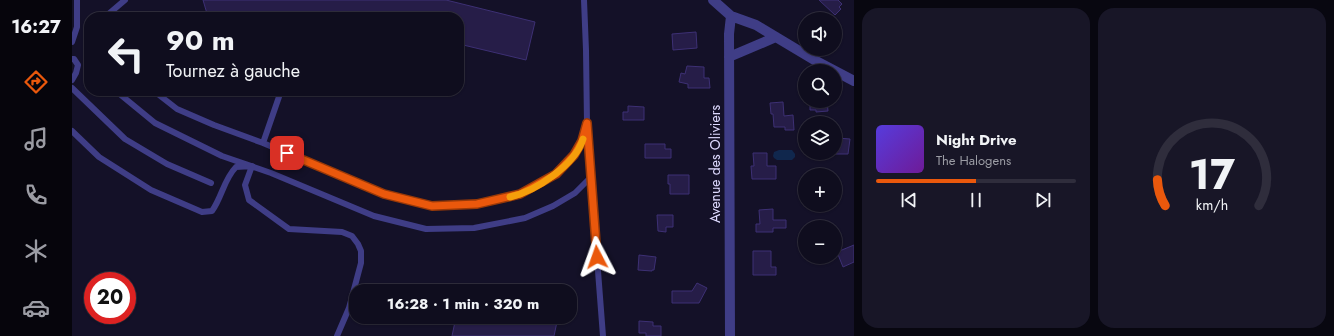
<!DOCTYPE html>
<html lang="fr">
<head>
<meta charset="utf-8">
<style>
  :root { --surface:#0f0d1e; --page:#181627; --text:#f1f3f6; --muted:#9b9ca4; --line:#2f2d3c; --accent:#ea580c }
  body { margin:0; font-family:Jost,sans-serif; background:var(--page); color:var(--text); height:100vh; display:flex; flex-direction:column; font-size:15px; white-space:nowrap }
  * { box-sizing:border-box; margin:0 }
  p { font-size:13px; color:var(--muted) }
  .icon { flex:none; width:22px; height:22px; fill:none; stroke:currentColor; stroke-width:2; stroke-linecap:round; stroke-linejoin:round }
  .map { position:relative; flex:1; overflow:hidden }
  .sheet { display:flex; flex-direction:column; gap:8px; padding:8px; background:#080710; width:480px }
  .sheet>* { flex:none }
  .guide { position:absolute; left:12px; top:12px; width:380px; height:84px; border-radius:16px; box-shadow:0 1px 3px #0004,0 0 0 1px var(--line); background:#0f0d1e; color:var(--text); overflow:hidden }
  .controls { position:absolute; left:726px; top:12px; display:grid; gap:8px }
  .controls a { display:grid; place-items:center; width:44px; height:44px; border-radius:50%; background:var(--surface); box-shadow:0 1px 3px #0004,0 0 0 1px var(--line); font-size:20px }
  .speed { position:absolute; left:12px; top:272px; display:flex; gap:8px; font-size:20px; font-weight:700; text-align:center }
  .speed>* { display:grid; place-content:center; width:52px; height:52px; border-radius:50%; background:var(--surface); box-shadow:0 1px 3px #0004,0 0 0 1px var(--line); line-height:1 }
  .speed .limit { border:6px solid #d22; background:#fff; color:#111 }
  .pin { position:absolute; display:grid; place-items:center; width:34px; height:34px; color:#fff; margin:-17px; border-radius:8px; box-shadow:0 2px 6px #0006 }
  .me { position:absolute; width:44px; margin:-22px; rotate:356deg; stroke-linejoin:round; filter:drop-shadow(0 0 3px #0008) }
  .turn { display:flex; align-items:center; gap:14px; height:84px; padding:0 16px; font-size:18px }
  .turn .icon { width:52px; height:52px; stroke-width:2.5 }
  .turn b { display:block; font-size:28px; line-height:34px }
  .sheet .card { flex:1; display:flex; flex-direction:column; justify-content:center; gap:6px; min-width:0; padding:0 14px; border-radius:16px; background:var(--page) }
  .sheet .dial { align-items:center; gap:0 }
  .dial svg { height:104px; overflow:visible; fill:none; stroke:var(--line); stroke-width:7; stroke-linecap:round; text-anchor:middle }
  .dial text { fill:var(--text); stroke:none }
  .song { display:flex; align-items:center; gap:12px }
  .cover { width:48px; height:48px; border-radius:6px; background:linear-gradient(135deg,hsl(250 70% 55%),hsl(280 70% 35%)) }
  .played { height:4px; border-radius:2px; background:linear-gradient(90deg,var(--accent) 50%,var(--line) 50%) }
  .keys { display:flex; justify-content:space-around; direction:ltr }
  .sheet .tiles { flex:1; display:grid; gap:8px; grid-template-columns:repeat(2,1fr) }
  .trip { position:absolute; left:277px; top:284px; width:228px; height:40px; border-radius:16px; background:var(--surface); box-shadow:0 1px 3px #0004,0 0 0 1px var(--line); font-weight:700; line-height:40px; text-align:center }
  main { display:flex; flex:1; min-height:0 }
  .tabs { display:flex; flex-direction:column; width:72px; justify-content:space-around; align-items:center; background:#06050c; color:var(--muted) }
  .tabs .icon { width:28px; height:28px }
  .tabs .selected { color:var(--accent) }
  .tabs b { font-size:18px; color:var(--text) }
  .map>svg:first-child { display:block }
  .water { fill:#10274d }
  .building { fill:#261d48; stroke:#3d3074 }
  .lines { fill:none; stroke-linecap:round; stroke-linejoin:round }
  .lane { stroke:#3f3d86; stroke-width:6 }
  .street { stroke:#3f3d86; stroke-width:10 }
  .route-casing { stroke:#983908; stroke-width:10 }
  .route { stroke:#ea580c; stroke-width:7 }
  .slow { stroke:#f59e0b; stroke-width:7 }
  .labels { text-anchor:middle; dominant-baseline:central; stroke-width:3; stroke-linejoin:round; paint-order:stroke }
  .street-label { font-size:14px; fill:#ddd9fe; stroke:#141128 }
</style>
</head>
<body>
<main>
<nav class="tabs">
<b>16:27</b>
<svg class="icon selected" aria-label="directions" viewBox="0 0 24 24"><path d="M12 3l9 9-9 9-9-9zM9 14v-3h6M13 9l2 2-2 2"/></svg>
<svg class="icon" aria-label="music" viewBox="0 0 24 24"><path d="M9 18V5l10-2v13"/><circle cx="6" cy="18" r="3"/><circle cx="16" cy="16" r="3"/></svg>
<svg class="icon" aria-label="phone" viewBox="0 0 24 24"><path d="M5 4h4l2 5-3 2q2 4 5 5l2-3 5 2v4C11 20 4 13 5 4z"/></svg>
<svg class="icon" aria-label="climate" viewBox="0 0 24 24"><path d="M12 3v18M4 7l16 10M4 17L20 7"/></svg>
<svg class="icon" aria-label="car" viewBox="0 0 24 24"><path d="M5 17H2v-5l4-1 3-4h7l3 4 3 1v5h-3M9 17h6M6 11h13"/><circle cx="7" cy="17" r="2"/><circle cx="17" cy="17" r="2"/></svg>
</nav>
<div class="map">
<svg width="782" height="336" viewBox="0 0 782 336">
  <rect width="100%" height="100%" fill="#141128"/>
  <!-- water -->
  <path class="water" d="M707 150H720L723 154V157L720 160H705L702 158 701 156 702 152Z"/>
  <!-- building -->
  <path class="building" d="M131 0H374L463 22 454 60 387 44V17H272L265 15V17H136Z
    M747 0H766L770 4 767 7 769 9 763 15Z
    M624 32 625 48 601 50 600 34Z
    M615 66 632 67V78H637L638 88H616V84L607 82 609 73 613 74Z
    M738 101H755L756 111 744 112V110H738Z
    M711 102 712 116 721 115 722 130H713V127H702L701 114H699L698 103Z
    M556 106 572 107V120H551V112H556Z
    M765 138 778 139 776 154H764Z
    M573 144H593V149H599V158H573Z
    M681 153H695V166H704V179H680L679 166H682Z
    M596 175H617V194H598V184H596Z
    M701 209V220H714V228H701V232H684V224H688L687 210Z
    M585 215H601V227H594V232L586 231Z
    M782 245V262L771 267 765 252Z
    M681 251H699V267H704V275H681Z
    M567 255 584 257 582 270H580V271L566 270Z
    M625 283 635 288 627 303H600V291H620Z
    M384 317H486L482 336H380Z
    M567 321 581 322V326H589V336H574V333H567Z"/>
  <g class="lines">
    <!-- lane -->
    <path class="lane" d="M33 17 53 0
      M0 42 5 27V0
      M17 50 15 53 17 55
      M0 59H2L6 65 4 73 0 80
      M0 88 53 139 95 164 139 183
      M44 91 83 123 150 156 199 173 302 216 354 229 402 228 453 218 481 206 503 193 519 177
      M82 91 105 109 142 125 191 143 312 194 360 206 405 204 448 194 484 174 502 155 510 141 515 123 514 50 512 0
      M515 128 531 336
      M0 131 27 157 79 190 130 212 140 211C150 197 152 179 164 167L180 166 173 185 177 200 217 229 270 232 280 236 286 244 289 251V263L277 308 265 336
      M191 143 209 91"/>
    <!-- street -->
    <path class="street" d="M641 0 659 16 684 25 744 61 782 81
      M657 57 704 37
      M658 336 657 34 659 16"/>
  </g>
  <g class="lines">
    <!-- route casing -->
    <g class="route-casing">
      <path id="route" d="M215 153 312 194 360 206 405 204 448 194 484 174 502 155 510 141 515 123 525 257"/>
    </g>
    <!-- route -->
    <use href="#route" class="route"/>
    <!-- slow -->
    <path class="slow" d="M438 197C464 191 503 165 511 139"/>
  </g>
  <g class="labels">
    <!-- street labels -->
    <g class="street-label">
      <text transform="translate(643 164) rotate(-90)">Avenue des Oliviers</text>
    </g>
  </g>
</svg>
<div class="controls">
<a><svg class="icon" aria-label="sound" viewBox="0 0 24 24"><path d="M4 9h4l5-4v14l-5-4H4zM17 9q2 3 0 6"/></svg></a>
<a><svg class="icon" aria-label="search" viewBox="0 0 24 24"><circle cx="10" cy="10" r="6"/><path d="M15 15l6 6"/></svg></a>
<a><svg class="icon" aria-label="layers" viewBox="0 0 24 24"><path d="M12 4l9 5-9 5-9-5zM3 14l9 5 9-5"/></svg></a>
<a>+</a>
<a>−</a>
</div>
<div class="speed"><div class="limit">20</div></div>
<div class="pin" style="left:215px;top:153px;background:#d93025"><svg class="icon" aria-label="arrive" viewBox="0 0 24 24"><path d="M6 21V4h12l-3 4 3 4H6"/></svg></div>
<svg class="me" style="left:525px;top:257px" viewBox="-20 -20 40 40"><path d="M0-17L14 15 0 8-14 15z" fill="#ea580c" stroke="#fff" stroke-width="4"/></svg>
<div class="trip">16:28 · 1 min · 320 m</div>
<div class="guide">
<div class="turn"><svg class="icon" aria-label="left" viewBox="0 0 24 24"><path d="M17 20v-9H6M10 6l-5 5 5 5"/></svg><div><b>90 m</b>Tournez à gauche</div></div>
</div>
</div>
<section class="sheet">
<div class="tiles">
<div class="card">
<div class="song"><i class="cover"></i><div><b>Night Drive</b><p>The Halogens</p></div></div>
<div class="played"></div>
<div class="keys"><svg class="icon" aria-label="previous" viewBox="0 0 24 24"><path d="M18 5L8 12l10 7zM5 5v14"/></svg><svg class="icon" aria-label="pause" viewBox="0 0 24 24"><path d="M8 5v14M16 5v14"/></svg><svg class="icon" aria-label="next" viewBox="0 0 24 24"><path d="M6 5l10 7-10 7zM19 5v14"/></svg></div>
</div>
<div class="card dial"><svg viewBox="0 0 100 80">
<path d="M14 69A42 42 0 1 1 86 69"/>
<path d="M14 69A42 42 0 0 1 8 49" stroke="#ea580c"/>
<text x="50" y="56" font-size="32" font-weight="700">17</text>
<text x="50" y="72" font-size="11">km/h</text>
</svg></div>
</div>
</section>
</main>
</body>
</html>
